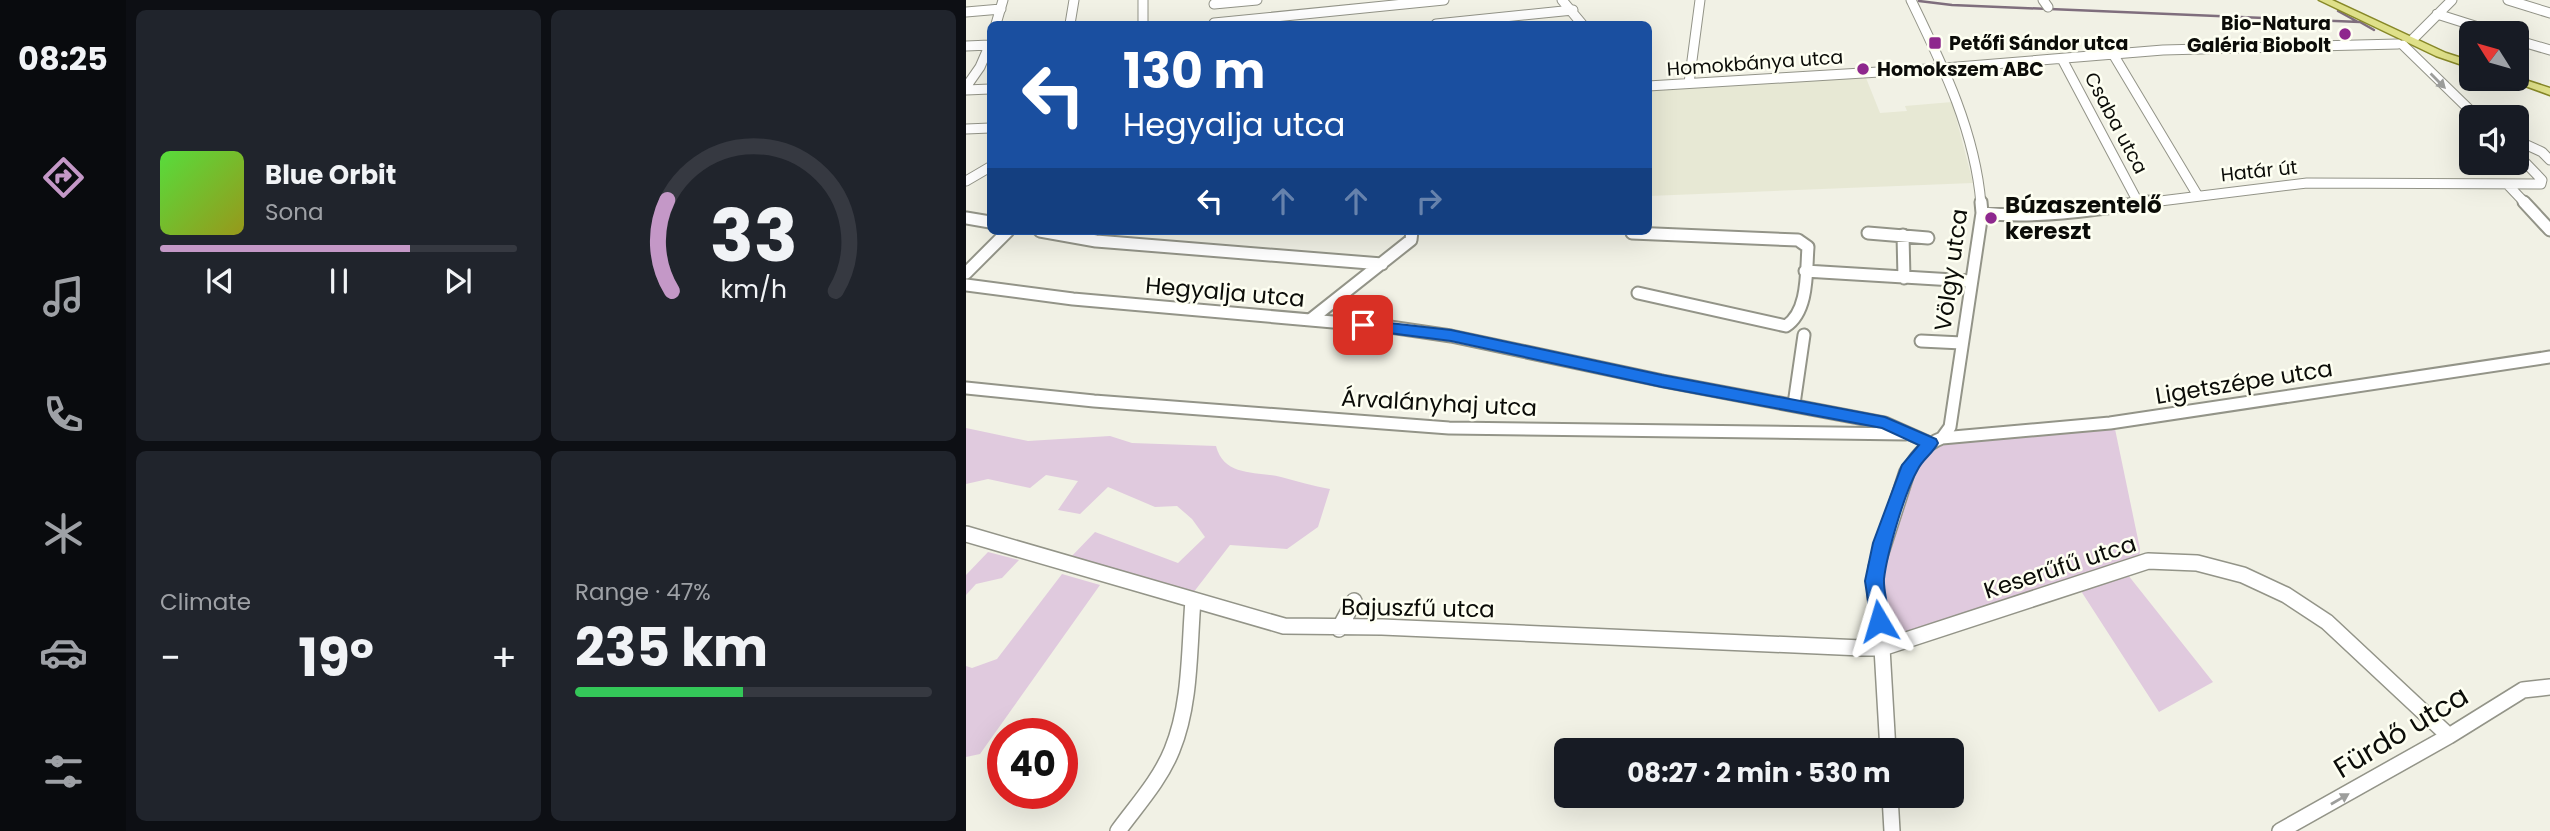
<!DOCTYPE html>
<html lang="en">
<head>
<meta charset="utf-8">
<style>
  :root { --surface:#171b24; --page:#20242c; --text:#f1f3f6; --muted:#9ea1a6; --line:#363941; --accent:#c498c7 }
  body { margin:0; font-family:Poppins,sans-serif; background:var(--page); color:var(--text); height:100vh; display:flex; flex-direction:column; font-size:26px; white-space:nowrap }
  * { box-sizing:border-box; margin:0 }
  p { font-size:23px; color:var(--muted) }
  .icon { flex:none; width:38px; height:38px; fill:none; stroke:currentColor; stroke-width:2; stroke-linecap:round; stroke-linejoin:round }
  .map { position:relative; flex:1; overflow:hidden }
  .sheet { display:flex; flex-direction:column; gap:10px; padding:10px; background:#0d0f14; width:840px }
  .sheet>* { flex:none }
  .guide { position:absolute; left:21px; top:21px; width:665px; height:214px; border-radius:10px; box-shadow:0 7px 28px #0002; background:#1a4fa0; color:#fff; overflow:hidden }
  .needle { width:46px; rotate:307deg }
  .buttons { position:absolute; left:1493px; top:21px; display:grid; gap:14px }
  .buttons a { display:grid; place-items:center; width:70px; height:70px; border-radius:10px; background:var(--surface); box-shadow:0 7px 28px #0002; font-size:35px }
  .speed { position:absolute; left:21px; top:718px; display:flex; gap:14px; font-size:35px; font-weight:700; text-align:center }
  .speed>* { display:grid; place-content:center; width:91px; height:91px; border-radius:50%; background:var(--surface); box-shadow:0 7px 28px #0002; line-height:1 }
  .speed .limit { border:10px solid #d22; background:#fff; color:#111 }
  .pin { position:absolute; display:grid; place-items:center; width:60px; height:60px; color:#fff; margin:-30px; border-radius:14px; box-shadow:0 4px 10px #0006 }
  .me { position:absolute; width:77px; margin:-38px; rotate:353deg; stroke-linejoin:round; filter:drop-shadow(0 0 5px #0008) }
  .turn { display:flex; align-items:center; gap:24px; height:147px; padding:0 21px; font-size:32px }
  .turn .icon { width:91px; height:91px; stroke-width:2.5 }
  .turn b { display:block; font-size:49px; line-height:60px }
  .lanes { display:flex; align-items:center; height:66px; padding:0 21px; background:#0003; justify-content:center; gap:35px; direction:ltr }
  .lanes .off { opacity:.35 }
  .big { font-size:52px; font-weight:700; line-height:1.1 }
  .sheet .widget { flex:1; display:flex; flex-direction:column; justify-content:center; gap:10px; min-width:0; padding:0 24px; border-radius:10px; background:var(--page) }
  .sheet .dial { align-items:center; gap:0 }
  .dial svg { height:182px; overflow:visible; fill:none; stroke:var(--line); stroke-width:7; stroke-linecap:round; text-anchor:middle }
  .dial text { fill:var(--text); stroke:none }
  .song { display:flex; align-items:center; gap:21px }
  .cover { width:84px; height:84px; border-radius:10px; background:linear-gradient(135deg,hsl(110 70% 55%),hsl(60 70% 35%)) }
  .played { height:7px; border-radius:4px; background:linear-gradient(90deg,var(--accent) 70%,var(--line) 70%) }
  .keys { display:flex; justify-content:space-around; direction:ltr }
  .heat { display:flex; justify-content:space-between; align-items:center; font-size:38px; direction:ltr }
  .charge { height:10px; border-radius:5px; background:linear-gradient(90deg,#34c759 47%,var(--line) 0) }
  .sheet .tiles { flex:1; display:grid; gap:10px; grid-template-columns:repeat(2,1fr) }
  .trip { position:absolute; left:588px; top:738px; width:410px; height:70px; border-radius:10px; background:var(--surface); box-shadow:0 7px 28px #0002; font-weight:700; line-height:70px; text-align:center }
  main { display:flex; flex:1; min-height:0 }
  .menu { display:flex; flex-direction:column; width:126px; justify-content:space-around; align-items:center; background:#090b0e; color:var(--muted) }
  .menu .icon { width:49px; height:49px }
  .menu .active { color:var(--accent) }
  .menu b { font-size:32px; color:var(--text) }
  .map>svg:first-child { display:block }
  .built { fill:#e7e8d4 }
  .green { fill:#e0cade }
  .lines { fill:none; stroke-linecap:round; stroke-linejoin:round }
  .stream { stroke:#7f6e7d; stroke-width:2.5 }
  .minor-far2-casing { stroke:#939488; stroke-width:11 }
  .minor-far1-casing { stroke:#939488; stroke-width:15 }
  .minor-casing { stroke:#939488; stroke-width:18 }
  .major-casing { stroke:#878828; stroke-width:3 }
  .minor-far2 { stroke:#fff; stroke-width:9 }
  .minor-far1 { stroke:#fff; stroke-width:11 }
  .minor { stroke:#fff; stroke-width:15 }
  .major { fill:#dfe089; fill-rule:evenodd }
  .oneway { fill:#9d9e9c }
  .route { fill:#1a73e8; stroke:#114b97; stroke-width:2 }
  .poi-dot { fill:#8e288d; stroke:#fefff2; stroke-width:2.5 }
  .labels { text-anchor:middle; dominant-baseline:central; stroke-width:5; stroke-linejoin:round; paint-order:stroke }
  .far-poi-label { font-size:19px; font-weight:bold; fill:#0b0c08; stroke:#fefff2; text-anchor:start }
  .far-street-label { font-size:19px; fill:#0b0c08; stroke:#fefff2 }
  .poi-label { font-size:23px; font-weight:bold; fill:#0b0c08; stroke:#fefff2; text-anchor:start }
  .street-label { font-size:23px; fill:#0b0c08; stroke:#fefff2 }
  .near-street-label { font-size:28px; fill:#0b0c08; stroke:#fefff2 }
</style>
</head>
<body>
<main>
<nav class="menu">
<b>08:25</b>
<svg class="icon active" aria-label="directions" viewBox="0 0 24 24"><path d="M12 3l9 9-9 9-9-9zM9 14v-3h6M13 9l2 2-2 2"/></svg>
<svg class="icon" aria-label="music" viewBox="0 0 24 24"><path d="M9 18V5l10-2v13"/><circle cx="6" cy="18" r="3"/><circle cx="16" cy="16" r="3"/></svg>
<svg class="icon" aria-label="phone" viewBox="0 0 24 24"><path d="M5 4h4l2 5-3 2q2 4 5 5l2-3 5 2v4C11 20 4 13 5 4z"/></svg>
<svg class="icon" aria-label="climate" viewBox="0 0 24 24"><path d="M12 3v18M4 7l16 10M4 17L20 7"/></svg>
<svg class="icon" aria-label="car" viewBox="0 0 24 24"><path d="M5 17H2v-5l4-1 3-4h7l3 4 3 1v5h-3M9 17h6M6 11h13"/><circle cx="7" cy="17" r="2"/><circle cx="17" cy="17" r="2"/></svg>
<svg class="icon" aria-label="filters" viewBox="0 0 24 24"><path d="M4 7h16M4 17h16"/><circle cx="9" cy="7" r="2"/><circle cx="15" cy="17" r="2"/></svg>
</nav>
<section class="sheet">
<div class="tiles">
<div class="widget">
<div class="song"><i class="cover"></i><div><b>Blue Orbit</b><p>Sona</p></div></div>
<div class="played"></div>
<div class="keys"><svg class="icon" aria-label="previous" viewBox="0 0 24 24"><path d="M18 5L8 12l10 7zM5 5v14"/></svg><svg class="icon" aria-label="pause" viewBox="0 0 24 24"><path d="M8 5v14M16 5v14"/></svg><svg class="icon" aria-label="next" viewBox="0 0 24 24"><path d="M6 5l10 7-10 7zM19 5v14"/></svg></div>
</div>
<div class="widget dial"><svg viewBox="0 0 100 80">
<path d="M14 69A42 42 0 1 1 86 69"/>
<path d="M14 69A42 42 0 0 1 12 29" stroke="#c498c7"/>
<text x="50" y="56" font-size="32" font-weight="700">33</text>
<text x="50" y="72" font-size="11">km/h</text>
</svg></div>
<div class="widget"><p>Climate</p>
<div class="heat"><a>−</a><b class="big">19°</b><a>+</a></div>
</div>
<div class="widget"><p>Range · 47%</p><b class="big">235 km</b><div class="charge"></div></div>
</div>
</section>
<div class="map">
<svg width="1584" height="831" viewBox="0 0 1584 831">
  <rect width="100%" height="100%" fill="#f1f1e5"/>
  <!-- built -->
  <path class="built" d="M900 78 914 113 941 111 939 106 986 102 1007 183 683 196V89Z"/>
  <!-- green -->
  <path class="green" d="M0 428 62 441 144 436 166 443 250 446C258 477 290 471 315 477 331 481 347 486 364 489L352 527 321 549 264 545 227 593 104 558 129 532 212 563 239 537 226 519 211 506 189 507 142 487 114 514 92 510 112 481 80 475 64 488 22 479 0 484Z
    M1149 429 1174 549 1173 559 925 638 922 636 915 574 924 535 951 467 967 450 982 443Z
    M22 552 53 560 36 578 10 584 0 595V575Z
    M96 574 134 585 14 754 0 757V666L6 668 31 659Z
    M1162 575 1247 682 1193 712 1115 591Z"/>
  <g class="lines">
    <!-- stream -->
    <path class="stream" d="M953 1 986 5 1394 22 1408 30
      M1372 11 1392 22"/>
    <!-- minor-far2 casing -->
    <g class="minor-far2-casing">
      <path id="minor-far2" d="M177 0V24
        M596 0 616 24
        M945 0C977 66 1009 131 1015 204
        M1077 0 1082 7
        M1542 0 1584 13
        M248 4 291 0
        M0 12 35 9
        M1471 14 1531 33
        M248 23 478 0
        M30 24 37 0
        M104 24 108 0
        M470 24 607 10
        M1447 39 1486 0
        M1550 40 1584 50
        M1437 45 1511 117
        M0 46 24 45
        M1147 54 1232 196
        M1096 59 1173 204
        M723 83 734 0
        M682 86 979 68 1197 50 1432 44
        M0 87 14 67 24 44
        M0 90 24 89
        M0 129 24 128
        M1550 140 1576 152 1584 160
        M0 181 24 167
        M1542 185 1560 204
        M1170 204 1341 183 1575 184 1576 180 1550 153"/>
    </g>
    <!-- minor-far1 casing -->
    <g class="minor-far1-casing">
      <path id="minor-far1" d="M1558 202 1584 230
        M1016 213C1071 219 1128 210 1182 202
        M0 218 24 222
        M74 231 130 241 416 264
        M666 233 832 240 842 247C840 271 843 311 820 326L672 293
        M902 233 962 238
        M937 235 938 278
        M839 271 1004 281
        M0 273 42 231
        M0 285 107 299 424 327 485 336 697 381 919 423 964 443
        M344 320 445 240 446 231
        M955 341 996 343
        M0 388 128 401 483 428 940 434
        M828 404 838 335
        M976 438 984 427 1016 213 1015 202
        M941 474C947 458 960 444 976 438L1144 423 1584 357"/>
    </g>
    <!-- minor casing -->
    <g class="minor-casing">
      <path id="minor" d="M0 534 318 626 416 627 896 648H916L1182 561 1231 563 1277 575 1320 595 1361 622 1483 736
        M373 629 388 601
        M922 751 916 648 909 594 910 568 941 472
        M924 796 926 831
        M152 831C171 805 194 780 206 750 225 704 223 649 227 600
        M1314 831 1483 736 1557 690 1584 687"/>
    </g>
    <!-- major casing -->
    <g class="major-casing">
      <path id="major" d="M1353 0H1366L1480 53 1505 61V68L1470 56Z
        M1550 77 1584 88V95L1540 79Z"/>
    </g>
    <!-- minor-far2 -->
    <use href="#minor-far2" class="minor-far2"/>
    <!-- minor-far1 -->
    <use href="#minor-far1" class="minor-far1"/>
    <!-- minor -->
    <use href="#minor" class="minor"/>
    <!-- major -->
    <use href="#major" class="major"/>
  </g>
  <!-- one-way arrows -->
  <defs><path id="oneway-solid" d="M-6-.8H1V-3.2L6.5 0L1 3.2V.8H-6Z" transform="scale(1.75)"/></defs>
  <g class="oneway">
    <use href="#oneway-solid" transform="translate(1472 81) rotate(45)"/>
    <use href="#oneway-solid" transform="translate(1374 799) rotate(-30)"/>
  </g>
  <!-- route -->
  <path class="route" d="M397 320 485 330 696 375 919 417 970 439 972 443C967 453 957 459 952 469 939 491 921 553 918 579 917 594 926 612 919 627L913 630 906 627 899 581 907 543 936 465 953 445 916 428 696 387 485 341 392 329 390 325Z"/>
  <!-- markers -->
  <g class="poi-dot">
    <circle cx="1379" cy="34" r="7"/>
    <rect x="962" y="36" width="14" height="14" rx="3.5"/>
    <circle cx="897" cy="69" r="7"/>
    <circle cx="1025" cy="218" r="7"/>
  </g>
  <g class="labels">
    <!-- far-poi labels -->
    <g class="far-poi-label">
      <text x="1365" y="23" text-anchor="end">Bio-Natura<tspan x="1365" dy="22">Galéria Biobolt</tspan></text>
      <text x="983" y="43">Petőfi Sándor utca</text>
      <text x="911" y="69">Homokszem ABC</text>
    </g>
    <!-- far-street labels -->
    <g class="far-street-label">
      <text transform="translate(789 63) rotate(-4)">Homokbánya utca</text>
      <text transform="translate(1150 123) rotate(62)">Csaba utca</text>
      <text transform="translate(1293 171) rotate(-6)">Határ út</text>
    </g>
    <!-- poi labels -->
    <g class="poi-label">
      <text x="1039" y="205">Búzaszentelő<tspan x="1039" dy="26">kereszt</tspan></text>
    </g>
    <!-- street labels -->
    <g class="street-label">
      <text transform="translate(985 270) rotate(-82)">Völgy utca</text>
      <text transform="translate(259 292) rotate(5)">Hegyalja utca</text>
      <text transform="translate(1278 382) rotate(-9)">Ligetszépe utca</text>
      <text transform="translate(473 403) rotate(3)">Árvalányhaj utca</text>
      <text transform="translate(1094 567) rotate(-18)">Keserűfű utca</text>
      <text transform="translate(452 608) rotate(1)">Bajuszfű utca</text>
    </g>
    <!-- near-street labels -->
    <g class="near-street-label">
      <text transform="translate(1435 732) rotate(-31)">Fürdő utca</text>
    </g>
  </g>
</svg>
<div class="buttons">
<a><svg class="needle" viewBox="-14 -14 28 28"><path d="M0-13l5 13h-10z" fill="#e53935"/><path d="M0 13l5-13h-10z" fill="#9ea1a6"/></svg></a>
<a><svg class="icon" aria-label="sound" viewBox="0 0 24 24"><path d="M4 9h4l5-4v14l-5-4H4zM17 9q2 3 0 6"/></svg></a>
</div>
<div class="speed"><div class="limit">40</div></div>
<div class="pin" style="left:397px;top:325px;background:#d93025"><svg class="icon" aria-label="arrive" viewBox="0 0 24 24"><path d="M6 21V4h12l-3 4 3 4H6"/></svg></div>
<svg class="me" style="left:913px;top:621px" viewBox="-20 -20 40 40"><path d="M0-17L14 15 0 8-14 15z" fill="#1a73e8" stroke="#fff" stroke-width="4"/></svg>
<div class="trip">08:27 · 2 min · 530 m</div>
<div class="guide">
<div class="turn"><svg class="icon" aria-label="left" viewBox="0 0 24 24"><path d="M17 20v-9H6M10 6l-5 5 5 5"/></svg><div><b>130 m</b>Hegyalja utca</div></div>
<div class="lanes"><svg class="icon" aria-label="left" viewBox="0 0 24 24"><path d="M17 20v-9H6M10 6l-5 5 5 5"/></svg><svg class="icon off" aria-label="ahead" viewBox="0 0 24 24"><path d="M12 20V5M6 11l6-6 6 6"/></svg><svg class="icon off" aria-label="ahead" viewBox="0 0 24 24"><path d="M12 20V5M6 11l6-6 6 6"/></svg><svg class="icon off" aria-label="right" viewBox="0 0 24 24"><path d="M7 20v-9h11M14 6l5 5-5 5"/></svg></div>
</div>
</div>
</main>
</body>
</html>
